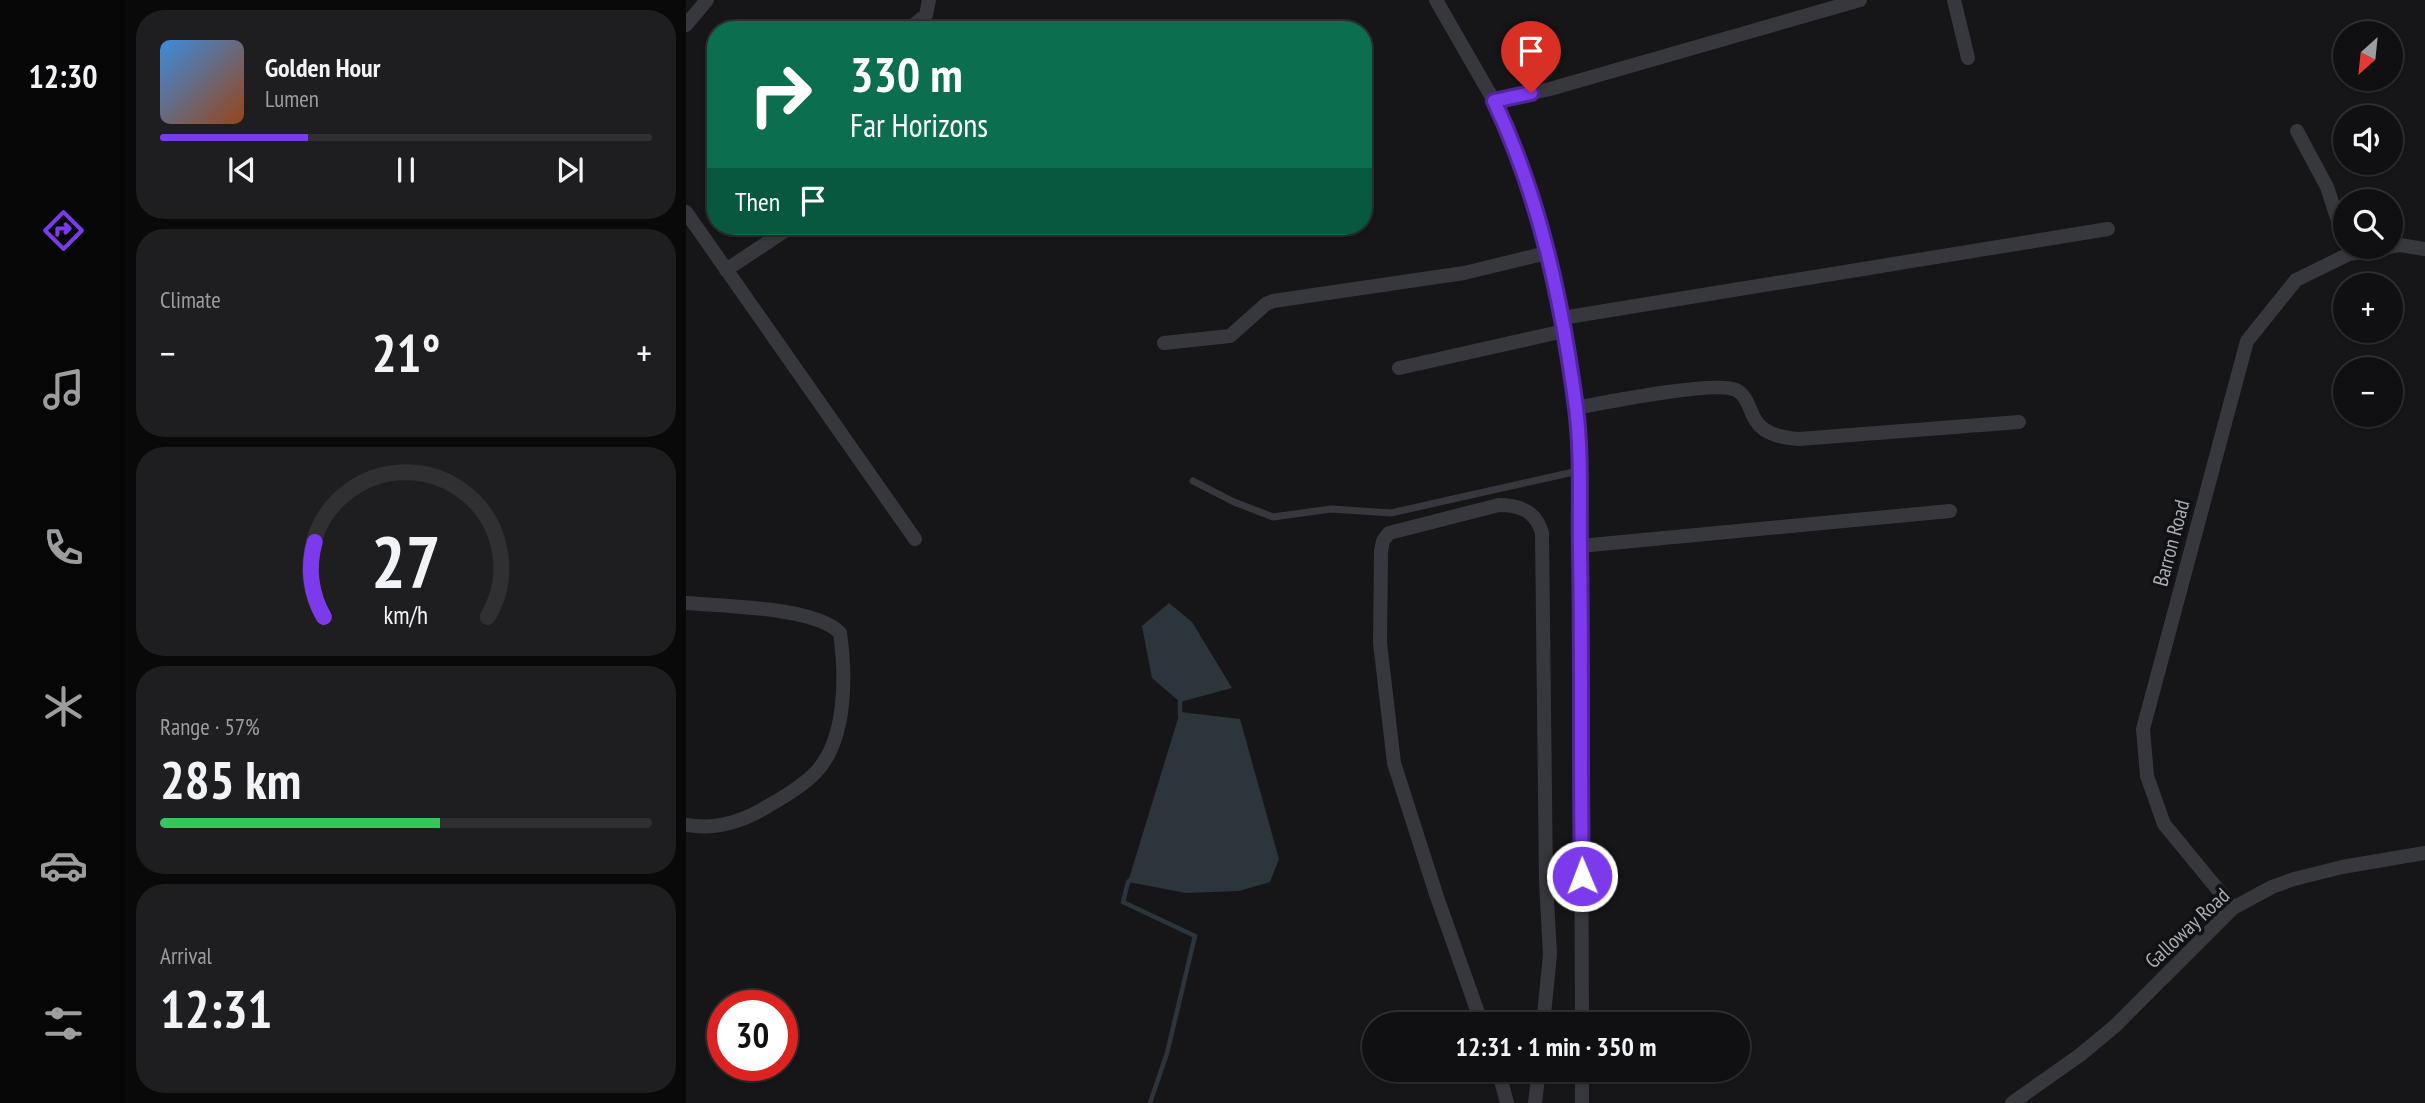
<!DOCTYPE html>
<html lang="en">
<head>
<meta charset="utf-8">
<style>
  :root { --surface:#101012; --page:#1e1e20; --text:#f1f3f6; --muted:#9c9d9f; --line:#303032; --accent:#7c3aed }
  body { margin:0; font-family:"PT Sans Narrow",sans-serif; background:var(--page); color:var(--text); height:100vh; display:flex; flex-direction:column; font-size:26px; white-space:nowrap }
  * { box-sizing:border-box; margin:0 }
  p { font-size:23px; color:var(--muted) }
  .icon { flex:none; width:38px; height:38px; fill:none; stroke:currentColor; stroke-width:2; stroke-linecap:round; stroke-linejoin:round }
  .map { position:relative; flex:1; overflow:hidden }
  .drawer { display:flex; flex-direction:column; gap:10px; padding:10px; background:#09090a; width:560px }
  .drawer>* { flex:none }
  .guide { position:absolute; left:21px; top:21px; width:665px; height:214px; border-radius:28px; box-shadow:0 2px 5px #0004,0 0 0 2px var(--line); background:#0b6e4f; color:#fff; overflow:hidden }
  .needle { width:46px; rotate:207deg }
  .tools { position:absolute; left:1647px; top:21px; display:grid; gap:14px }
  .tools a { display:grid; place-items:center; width:70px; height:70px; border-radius:50%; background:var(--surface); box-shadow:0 2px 5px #0004,0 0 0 2px var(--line); font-size:35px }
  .speed { position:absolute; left:21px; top:990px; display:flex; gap:14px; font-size:35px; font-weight:700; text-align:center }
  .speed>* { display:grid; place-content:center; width:91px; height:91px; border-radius:50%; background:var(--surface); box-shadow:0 2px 5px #0004,0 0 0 2px var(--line); line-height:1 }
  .speed .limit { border:10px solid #d22; background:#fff; color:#111 }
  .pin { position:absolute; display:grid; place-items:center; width:60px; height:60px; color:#fff; margin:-72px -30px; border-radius:50% 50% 50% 0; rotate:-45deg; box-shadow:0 0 7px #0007 }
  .pin .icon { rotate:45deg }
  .me { position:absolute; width:77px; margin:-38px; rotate:359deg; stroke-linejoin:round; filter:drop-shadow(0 0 5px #0008) }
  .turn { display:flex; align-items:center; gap:24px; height:147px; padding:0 28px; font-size:32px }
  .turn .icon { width:91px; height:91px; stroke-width:2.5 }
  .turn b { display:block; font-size:49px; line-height:60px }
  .then { display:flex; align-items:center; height:66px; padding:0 28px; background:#0003; gap:14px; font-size:26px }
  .big { font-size:52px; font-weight:600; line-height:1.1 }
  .drawer .widget { flex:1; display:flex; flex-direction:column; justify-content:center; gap:10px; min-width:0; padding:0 24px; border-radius:28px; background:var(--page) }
  .drawer .dial { align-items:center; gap:0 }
  .dial svg { height:182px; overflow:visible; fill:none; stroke:var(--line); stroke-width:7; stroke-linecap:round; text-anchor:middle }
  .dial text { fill:var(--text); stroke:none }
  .song { display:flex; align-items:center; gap:21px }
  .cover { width:84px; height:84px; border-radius:10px; background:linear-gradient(135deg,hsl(210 70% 55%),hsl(20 70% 35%)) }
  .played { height:7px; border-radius:4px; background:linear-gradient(90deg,var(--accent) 30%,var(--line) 30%) }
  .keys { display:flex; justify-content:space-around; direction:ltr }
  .heat { display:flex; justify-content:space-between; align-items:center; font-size:38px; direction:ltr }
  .charge { height:10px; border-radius:5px; background:linear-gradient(90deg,#34c759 57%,var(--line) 0) }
  .trip { position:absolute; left:676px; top:1012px; width:388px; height:70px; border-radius:35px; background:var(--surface); box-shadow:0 2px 5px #0004,0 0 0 2px var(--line); font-weight:600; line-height:70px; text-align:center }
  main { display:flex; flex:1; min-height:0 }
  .tab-bar { display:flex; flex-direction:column; width:126px; justify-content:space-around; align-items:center; background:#060607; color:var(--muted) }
  .tab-bar .icon { width:49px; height:49px }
  .tab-bar .selected { color:var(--accent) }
  .tab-bar b { font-size:32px; color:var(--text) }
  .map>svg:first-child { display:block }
  .water { fill:#2c353c }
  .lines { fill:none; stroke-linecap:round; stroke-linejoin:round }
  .stream { stroke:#2c353c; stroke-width:4.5 }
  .lane { stroke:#37383d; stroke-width:7 }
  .street { stroke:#37383d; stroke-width:14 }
  .route-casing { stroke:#51269a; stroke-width:18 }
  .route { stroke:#7c3aed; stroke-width:12 }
  .labels { text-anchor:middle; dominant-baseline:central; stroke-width:7; stroke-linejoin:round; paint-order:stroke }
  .street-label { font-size:21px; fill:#a8adb8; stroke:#111113 }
</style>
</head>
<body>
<main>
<nav class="tab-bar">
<b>12:30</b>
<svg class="icon selected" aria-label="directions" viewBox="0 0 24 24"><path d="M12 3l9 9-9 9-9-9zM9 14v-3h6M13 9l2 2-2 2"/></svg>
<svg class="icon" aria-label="music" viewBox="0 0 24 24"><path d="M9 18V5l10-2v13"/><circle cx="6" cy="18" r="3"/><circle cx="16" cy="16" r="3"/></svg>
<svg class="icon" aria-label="phone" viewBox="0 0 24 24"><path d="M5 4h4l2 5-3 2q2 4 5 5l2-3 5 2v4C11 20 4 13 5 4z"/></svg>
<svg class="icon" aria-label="climate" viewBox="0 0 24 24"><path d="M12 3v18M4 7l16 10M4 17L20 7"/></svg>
<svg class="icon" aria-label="car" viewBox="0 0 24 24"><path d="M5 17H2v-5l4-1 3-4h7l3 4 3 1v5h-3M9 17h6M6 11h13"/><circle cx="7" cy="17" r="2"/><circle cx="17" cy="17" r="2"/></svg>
<svg class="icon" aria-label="filters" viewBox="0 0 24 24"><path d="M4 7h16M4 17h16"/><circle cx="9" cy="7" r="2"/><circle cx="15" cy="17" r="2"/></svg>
</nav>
<section class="drawer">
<div class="widget">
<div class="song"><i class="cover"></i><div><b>Golden Hour</b><p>Lumen</p></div></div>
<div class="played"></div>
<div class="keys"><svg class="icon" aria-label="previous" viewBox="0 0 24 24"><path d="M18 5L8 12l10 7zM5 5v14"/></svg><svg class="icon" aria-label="pause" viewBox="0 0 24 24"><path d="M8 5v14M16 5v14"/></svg><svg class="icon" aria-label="next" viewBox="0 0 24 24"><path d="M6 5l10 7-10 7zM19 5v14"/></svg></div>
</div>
<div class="widget"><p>Climate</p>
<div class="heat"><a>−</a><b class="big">21°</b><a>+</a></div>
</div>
<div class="widget dial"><svg viewBox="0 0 100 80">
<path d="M14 69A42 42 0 1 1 86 69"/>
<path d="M14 69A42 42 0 0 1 10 36" stroke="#7c3aed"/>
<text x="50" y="56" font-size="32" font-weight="700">27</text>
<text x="50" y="72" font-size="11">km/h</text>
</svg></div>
<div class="widget"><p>Range · 57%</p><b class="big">285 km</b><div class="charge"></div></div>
<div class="widget"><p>Arrival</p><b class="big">12:31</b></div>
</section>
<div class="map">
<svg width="1739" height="1103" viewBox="0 0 1739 1103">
  <rect width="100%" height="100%" fill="#161618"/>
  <!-- water -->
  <path class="water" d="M483 603 506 622 546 688 494 702 466 678 456 626Z
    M494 712 554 719 593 859 584 882 553 891 500 893 442 882Z"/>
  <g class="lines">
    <!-- stream -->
    <path class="stream" d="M494 715V702
      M446 878 442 882 437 902 509 936 481 1053 464 1103"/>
    <!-- lane -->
    <path class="lane" d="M507 481 548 502 587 517 645 509 705 513 892 471"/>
    <!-- street -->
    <path class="street" d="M750 0 808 101 829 146 850 210 869 282 882 351 892 439 894 521 896 1024
      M1268 0 1282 58
      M0 25 21 0
      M222 30 240 15 243 0
      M808 101 864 89 1174 0
      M1611 131 1641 187 1659 242
      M0 212 229 539
      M1704 247 1714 245 1739 249
      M40 270 106 226
      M876 318 1422 229
      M478 343 544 336 580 304 587 301 778 273 861 253
      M713 368 878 331
      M890 408C916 403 1030 380 1050 390 1062 396 1063 410 1070 421 1079 435 1097 438 1113 439L1333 422
      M894 546 1264 511
      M0 603C35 606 131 607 154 633 160 675 161 739 130 772 117 786 98 797 82 806 58 821 29 830 0 825
      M1547 908 1478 824 1461 776 1457 729 1561 341 1610 280 1663 254 1704 247
      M796 1024 751 897 708 763 694 643 695 551 697 541 703 533 813 505C834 505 850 511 856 533L860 881 864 955 857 1024
      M812 1069 821 1103
      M896 1069V1103
      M849 1103 853 1069
      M1326 1103 1394 1055 1429 1026 1547 908 1586 887 1608 879 1656 867 1739 853"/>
  </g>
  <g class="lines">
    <!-- route casing -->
    <g class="route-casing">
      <path id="route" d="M845 93 808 101C854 198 876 302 890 408 896 455 893 504 894 551 896 659 894 768 896 876"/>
    </g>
    <!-- route -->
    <use href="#route" class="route"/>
  </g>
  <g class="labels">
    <!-- street labels -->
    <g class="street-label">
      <text transform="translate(1485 543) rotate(-75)">Barron Road</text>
      <text transform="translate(1501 928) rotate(-43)">Galloway Road</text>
    </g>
  </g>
</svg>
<div class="tools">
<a><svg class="needle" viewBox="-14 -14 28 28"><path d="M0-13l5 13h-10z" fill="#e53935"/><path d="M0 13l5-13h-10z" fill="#9c9d9f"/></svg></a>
<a><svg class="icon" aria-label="sound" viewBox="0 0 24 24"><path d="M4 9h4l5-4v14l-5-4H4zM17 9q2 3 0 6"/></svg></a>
<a><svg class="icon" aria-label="search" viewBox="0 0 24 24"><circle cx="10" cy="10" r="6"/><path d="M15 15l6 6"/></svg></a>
<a>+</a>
<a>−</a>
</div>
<div class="speed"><div class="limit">30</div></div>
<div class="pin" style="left:845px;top:93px;background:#d93025"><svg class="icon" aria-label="arrive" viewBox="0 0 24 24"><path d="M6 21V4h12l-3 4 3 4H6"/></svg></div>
<svg class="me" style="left:896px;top:876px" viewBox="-20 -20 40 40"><circle r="17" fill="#7c3aed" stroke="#fff" stroke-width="3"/><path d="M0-11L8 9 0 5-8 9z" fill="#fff"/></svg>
<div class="trip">12:31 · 1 min · 350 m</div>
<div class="guide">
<div class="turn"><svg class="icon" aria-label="right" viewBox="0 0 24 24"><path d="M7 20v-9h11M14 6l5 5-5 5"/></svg><div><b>330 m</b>Far Horizons</div></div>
<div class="then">Then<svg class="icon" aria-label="arrive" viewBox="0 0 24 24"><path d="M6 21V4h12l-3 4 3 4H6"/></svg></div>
</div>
</div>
</main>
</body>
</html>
